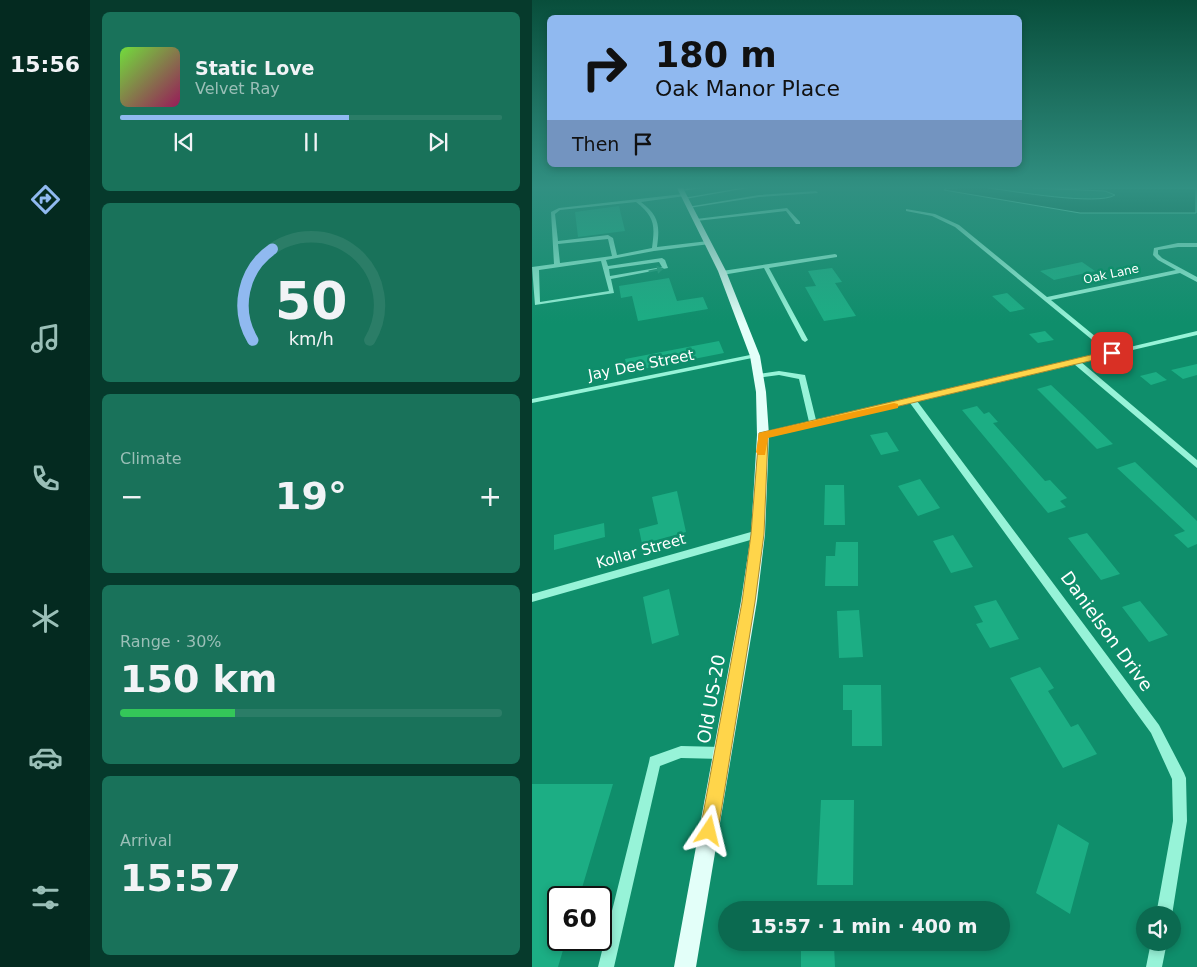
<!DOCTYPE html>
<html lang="en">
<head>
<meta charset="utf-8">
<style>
  :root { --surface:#0b6a50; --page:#19725a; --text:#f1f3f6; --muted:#9abfb7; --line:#2b7d67; --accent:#90b9f0 }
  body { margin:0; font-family:"DejaVu Sans",sans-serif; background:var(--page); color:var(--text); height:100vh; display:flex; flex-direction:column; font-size:19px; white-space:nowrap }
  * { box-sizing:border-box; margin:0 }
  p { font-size:16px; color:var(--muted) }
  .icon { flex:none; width:28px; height:28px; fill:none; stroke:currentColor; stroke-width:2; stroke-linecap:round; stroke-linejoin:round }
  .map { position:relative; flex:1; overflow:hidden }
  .details { display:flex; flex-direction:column; gap:12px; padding:12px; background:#063a2c; width:442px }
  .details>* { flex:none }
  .top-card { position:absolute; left:15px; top:15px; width:475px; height:152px; border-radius:8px; box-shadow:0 2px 8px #0003; background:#90b9f0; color:#111; overflow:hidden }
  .fabs { position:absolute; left:604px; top:906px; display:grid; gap:10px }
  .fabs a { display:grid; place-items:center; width:45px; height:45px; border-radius:50%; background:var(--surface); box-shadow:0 2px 8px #0003; font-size:25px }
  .speed { position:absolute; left:15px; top:886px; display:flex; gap:10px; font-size:25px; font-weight:700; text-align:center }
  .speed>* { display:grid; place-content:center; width:65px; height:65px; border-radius:50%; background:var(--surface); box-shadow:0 2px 8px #0003; line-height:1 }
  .speed .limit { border:2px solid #111; border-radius:8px; background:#fff; color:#111 }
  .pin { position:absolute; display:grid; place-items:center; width:42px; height:42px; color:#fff; margin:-21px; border-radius:10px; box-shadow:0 2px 8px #0006 }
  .me { position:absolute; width:55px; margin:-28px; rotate:10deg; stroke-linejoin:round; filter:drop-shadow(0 0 4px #0008) }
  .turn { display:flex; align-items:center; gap:18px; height:105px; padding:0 25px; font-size:22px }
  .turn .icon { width:65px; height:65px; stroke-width:2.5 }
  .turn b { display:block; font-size:35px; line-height:42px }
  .then { display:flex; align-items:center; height:48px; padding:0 25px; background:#0003; gap:10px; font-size:19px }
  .big { font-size:38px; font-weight:800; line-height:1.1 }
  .details .card { flex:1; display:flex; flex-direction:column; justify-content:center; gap:8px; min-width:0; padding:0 18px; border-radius:8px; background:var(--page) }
  .details .dial { align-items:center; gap:0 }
  .dial svg { height:130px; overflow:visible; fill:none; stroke:var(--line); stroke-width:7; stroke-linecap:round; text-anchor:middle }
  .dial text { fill:var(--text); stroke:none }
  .song { display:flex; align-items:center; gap:15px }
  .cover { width:60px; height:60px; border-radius:8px; background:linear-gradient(135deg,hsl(100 70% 55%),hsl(330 70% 35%)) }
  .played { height:5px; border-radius:2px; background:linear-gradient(90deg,var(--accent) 60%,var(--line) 60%) }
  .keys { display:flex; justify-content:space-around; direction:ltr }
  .heat { display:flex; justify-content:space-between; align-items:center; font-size:28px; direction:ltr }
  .charge { height:8px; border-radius:4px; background:linear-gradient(90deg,#34c759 30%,var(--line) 0) }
  .trip { position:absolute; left:186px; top:901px; width:292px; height:50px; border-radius:25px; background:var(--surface); box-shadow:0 2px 8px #0003; font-weight:800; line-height:50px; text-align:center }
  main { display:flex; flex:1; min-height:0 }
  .dock { display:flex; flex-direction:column; width:90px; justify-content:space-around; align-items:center; background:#042a20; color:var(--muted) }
  .dock .icon { width:35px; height:35px }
  .dock .selected { color:var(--accent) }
  .dock b { font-size:22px; color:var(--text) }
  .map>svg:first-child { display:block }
  .water { fill:#09694f; stroke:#88f7d5 }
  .building { fill:#1cae84 }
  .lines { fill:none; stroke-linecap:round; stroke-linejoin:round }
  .minor { fill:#97f3d8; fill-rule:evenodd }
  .major { fill:#e3fff9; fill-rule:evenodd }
  .oneway { fill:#239d7b }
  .route { fill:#ffd54a; stroke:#a68a30 }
  .slow { fill:#f59e0b }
  .labels { text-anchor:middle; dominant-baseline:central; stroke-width:5; stroke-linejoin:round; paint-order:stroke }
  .far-street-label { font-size:12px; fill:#fff; stroke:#0f8e6b }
  .street-label { font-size:15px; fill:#fff; stroke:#0f8e6b }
  .near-street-label { font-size:18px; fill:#fff; stroke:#0f8e6b }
</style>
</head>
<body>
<main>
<nav class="dock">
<b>15:56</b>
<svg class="icon selected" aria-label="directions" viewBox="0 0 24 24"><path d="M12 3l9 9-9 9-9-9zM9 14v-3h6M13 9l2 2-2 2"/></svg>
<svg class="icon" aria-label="music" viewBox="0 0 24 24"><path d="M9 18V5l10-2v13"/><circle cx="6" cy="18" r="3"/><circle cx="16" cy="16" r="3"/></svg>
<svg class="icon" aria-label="phone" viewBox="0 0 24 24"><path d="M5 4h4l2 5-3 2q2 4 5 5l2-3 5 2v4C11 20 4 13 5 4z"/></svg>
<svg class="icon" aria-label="climate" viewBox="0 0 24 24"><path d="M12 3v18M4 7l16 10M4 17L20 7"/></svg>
<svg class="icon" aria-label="car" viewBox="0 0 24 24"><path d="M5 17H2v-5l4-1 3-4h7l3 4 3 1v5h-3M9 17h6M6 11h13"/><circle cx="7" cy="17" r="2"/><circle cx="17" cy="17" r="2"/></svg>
<svg class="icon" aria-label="filters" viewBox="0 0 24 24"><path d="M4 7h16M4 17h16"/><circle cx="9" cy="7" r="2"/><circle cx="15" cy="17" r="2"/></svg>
</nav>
<section class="details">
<div class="card">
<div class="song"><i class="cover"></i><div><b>Static Love</b><p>Velvet Ray</p></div></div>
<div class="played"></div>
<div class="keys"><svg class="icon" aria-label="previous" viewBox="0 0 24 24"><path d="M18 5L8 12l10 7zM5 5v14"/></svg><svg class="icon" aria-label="pause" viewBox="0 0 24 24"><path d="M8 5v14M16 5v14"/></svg><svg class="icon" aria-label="next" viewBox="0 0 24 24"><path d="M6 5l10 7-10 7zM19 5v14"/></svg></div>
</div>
<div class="card dial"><svg viewBox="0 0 100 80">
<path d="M14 69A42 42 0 1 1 86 69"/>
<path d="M14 69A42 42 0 0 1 26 13" stroke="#90b9f0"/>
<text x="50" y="56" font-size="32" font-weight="700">50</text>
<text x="50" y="72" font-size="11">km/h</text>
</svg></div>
<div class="card"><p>Climate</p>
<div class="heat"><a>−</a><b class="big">19°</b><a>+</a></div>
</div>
<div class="card"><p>Range · 30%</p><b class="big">150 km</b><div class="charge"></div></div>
<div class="card"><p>Arrival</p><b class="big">15:57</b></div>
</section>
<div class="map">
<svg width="665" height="967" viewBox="0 0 665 967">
  <rect width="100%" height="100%" fill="#0f8e6b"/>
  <!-- water -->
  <path class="water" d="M415 188C428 188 443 186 457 188 480 191 566 206 583 195L573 191 501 188H664V213H548L412 190Z"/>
  <!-- building -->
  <path class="building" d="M87 206 93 231 46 237 43 212Z
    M550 262 563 271 522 280 508 271Z
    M300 268 310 282 303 283 324 316 292 321 273 287 284 286 276 271Z
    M137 278 145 301 171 297 176 309 106 321 100 296 89 298 87 286Z
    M475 293 493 309 478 312 460 296Z
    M513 331 522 340 506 343 497 334Z
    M187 341 192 353 96 372 93 359Z
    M665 364V375L651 379 639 370Z
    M624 372 635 380 619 385 608 376Z
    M519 385 550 414 581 444 565 449 505 389Z
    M445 406 452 414 457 412 466 422 461 423 513 481 518 480 535 498 528 501 534 507 516 513 430 410Z
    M355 432 367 451 349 455 338 435Z
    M603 462 665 521V544L656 548 642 535 653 531 585 468Z
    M388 479 408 508 386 516 366 486Z
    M293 485H312L313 525H292Z
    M145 491 154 532 110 544 107 529 126 524 120 497Z
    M72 523 73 537 22 550V535Z
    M555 533 588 574 569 580 536 538Z
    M421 535 441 567 419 573 401 541Z
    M304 542H326V586H293L294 556H303Z
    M137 589 147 635 120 644 111 597Z
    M464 600 487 639 458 648 444 624 451 622 442 606Z
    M608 601 636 635 617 642 590 607Z
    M327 610 331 657 307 658 305 611Z
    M508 667 522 688 516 691 539 727 546 724 565 754 531 768 478 678Z
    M311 685H349L350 746H320V710H311Z
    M0 784H81L47 898H26V940H34L26 967H0Z
    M289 800H322L321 885H285Z
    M526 824 557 843 538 914 504 893Z
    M302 945 303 967H269V948Z"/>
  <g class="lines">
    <!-- minor -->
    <path class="minor" d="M171 188 149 191 147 190 160 188Z
      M209 188H216L153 199 151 198Z
      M284 191 286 193 227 197 157 208 155 207 227 195Z
      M151 194 153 196 109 202C127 216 128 225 125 247L176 241 179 243 178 244 122 251 74 260 76 266 130 258 133 260 136 268 79 279 82 293 3 305 0 267 22 264 19 212 27 208ZM104 202C123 217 123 225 120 248L85 255 81 238 76 235 26 241 23 214 28 210ZM76 239 80 256 28 263 26 244ZM69 261 77 291 8 302 7 270ZM127 262 130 267 78 276 77 269Z
      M255 208 268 222V224H264L254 211 164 221 162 220 164 219Z
      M374 209 403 214 427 225 515 297 644 270 626 260 621 255 622 248 646 243H665V247H646L626 250V254L630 258 665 277V282L648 273 519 300 581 351 665 331V335L549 362 665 460V468L542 364 385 401 627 725 652 773 654 778 655 821 640 915H624L641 821 640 779 619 733 378 403 231 438 227 435 228 433 277 422 267 379 247 375 224 378V374H227L247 371 273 375 284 420 575 352 423 227 400 216 374 211Z
      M303 254 305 255V257L237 268 276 340 273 342 270 340 232 268 190 275 187 273 190 271Z
      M223 354 226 356 225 357 0 403V399Z
      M226 530 229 531 231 534 229 537 0 602V594Z
      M149 746 190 747 195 748 196 753 195 758 190 759 149 758 128 766 82 967H66L117 762 118 757Z
      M619 942H635L630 967H614Z"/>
    <!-- major -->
    <path class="major" d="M145 188H151L194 271 228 356 234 392 237 435 233 534 225 601 164 967H142L209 601 219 534 225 435 224 392 218 356 186 271Z"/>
  </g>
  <!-- one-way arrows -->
  <defs><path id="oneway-solid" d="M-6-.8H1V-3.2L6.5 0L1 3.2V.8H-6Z" transform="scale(1.25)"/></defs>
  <use class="oneway" href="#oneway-solid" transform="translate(124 270) rotate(-12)"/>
  <!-- sky -->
  <linearGradient id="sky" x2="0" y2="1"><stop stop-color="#084e3b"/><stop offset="0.58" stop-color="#319082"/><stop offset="1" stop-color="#319082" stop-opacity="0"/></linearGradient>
  <rect width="665" height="323" fill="url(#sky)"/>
  <!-- route -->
  <path class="route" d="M580 350 583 351V355L236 437 232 534 223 602 186 831 183 837 177 840 170 837 168 831 210 602 219 534 227 433Z"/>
  <!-- slow -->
  <path class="slow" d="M362 403 366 404V408L236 438 233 455H226L224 452 227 433Z"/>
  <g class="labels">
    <!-- far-street labels -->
    <g class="far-street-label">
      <text transform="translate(579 274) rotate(-12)">Oak Lane</text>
    </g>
    <!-- street labels -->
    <g class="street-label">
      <text transform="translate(109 365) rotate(-11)">Jay Dee Street</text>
      <text transform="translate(109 551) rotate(-16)">Kollar Street</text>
    </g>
    <!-- near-street labels -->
    <g class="near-street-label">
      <text transform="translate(575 631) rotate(54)">Danielson Drive</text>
      <text transform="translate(179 699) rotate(-80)">Old US-20</text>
    </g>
  </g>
</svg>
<div class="fabs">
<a><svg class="icon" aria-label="sound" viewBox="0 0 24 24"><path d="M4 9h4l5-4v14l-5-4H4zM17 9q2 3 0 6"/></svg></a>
</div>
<div class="speed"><div class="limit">60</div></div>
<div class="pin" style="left:580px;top:353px;background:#d93025"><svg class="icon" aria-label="arrive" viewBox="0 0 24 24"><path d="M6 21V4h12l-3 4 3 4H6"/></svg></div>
<svg class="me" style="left:177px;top:831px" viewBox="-20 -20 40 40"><path d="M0-17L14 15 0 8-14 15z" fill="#ffd54a" stroke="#fff" stroke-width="4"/></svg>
<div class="trip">15:57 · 1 min · 400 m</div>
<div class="top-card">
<div class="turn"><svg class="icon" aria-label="right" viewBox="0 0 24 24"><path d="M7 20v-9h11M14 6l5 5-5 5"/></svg><div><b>180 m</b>Oak Manor Place</div></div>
<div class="then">Then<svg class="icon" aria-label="arrive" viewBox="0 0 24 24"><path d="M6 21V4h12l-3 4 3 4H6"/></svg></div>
</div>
</div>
</main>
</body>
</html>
